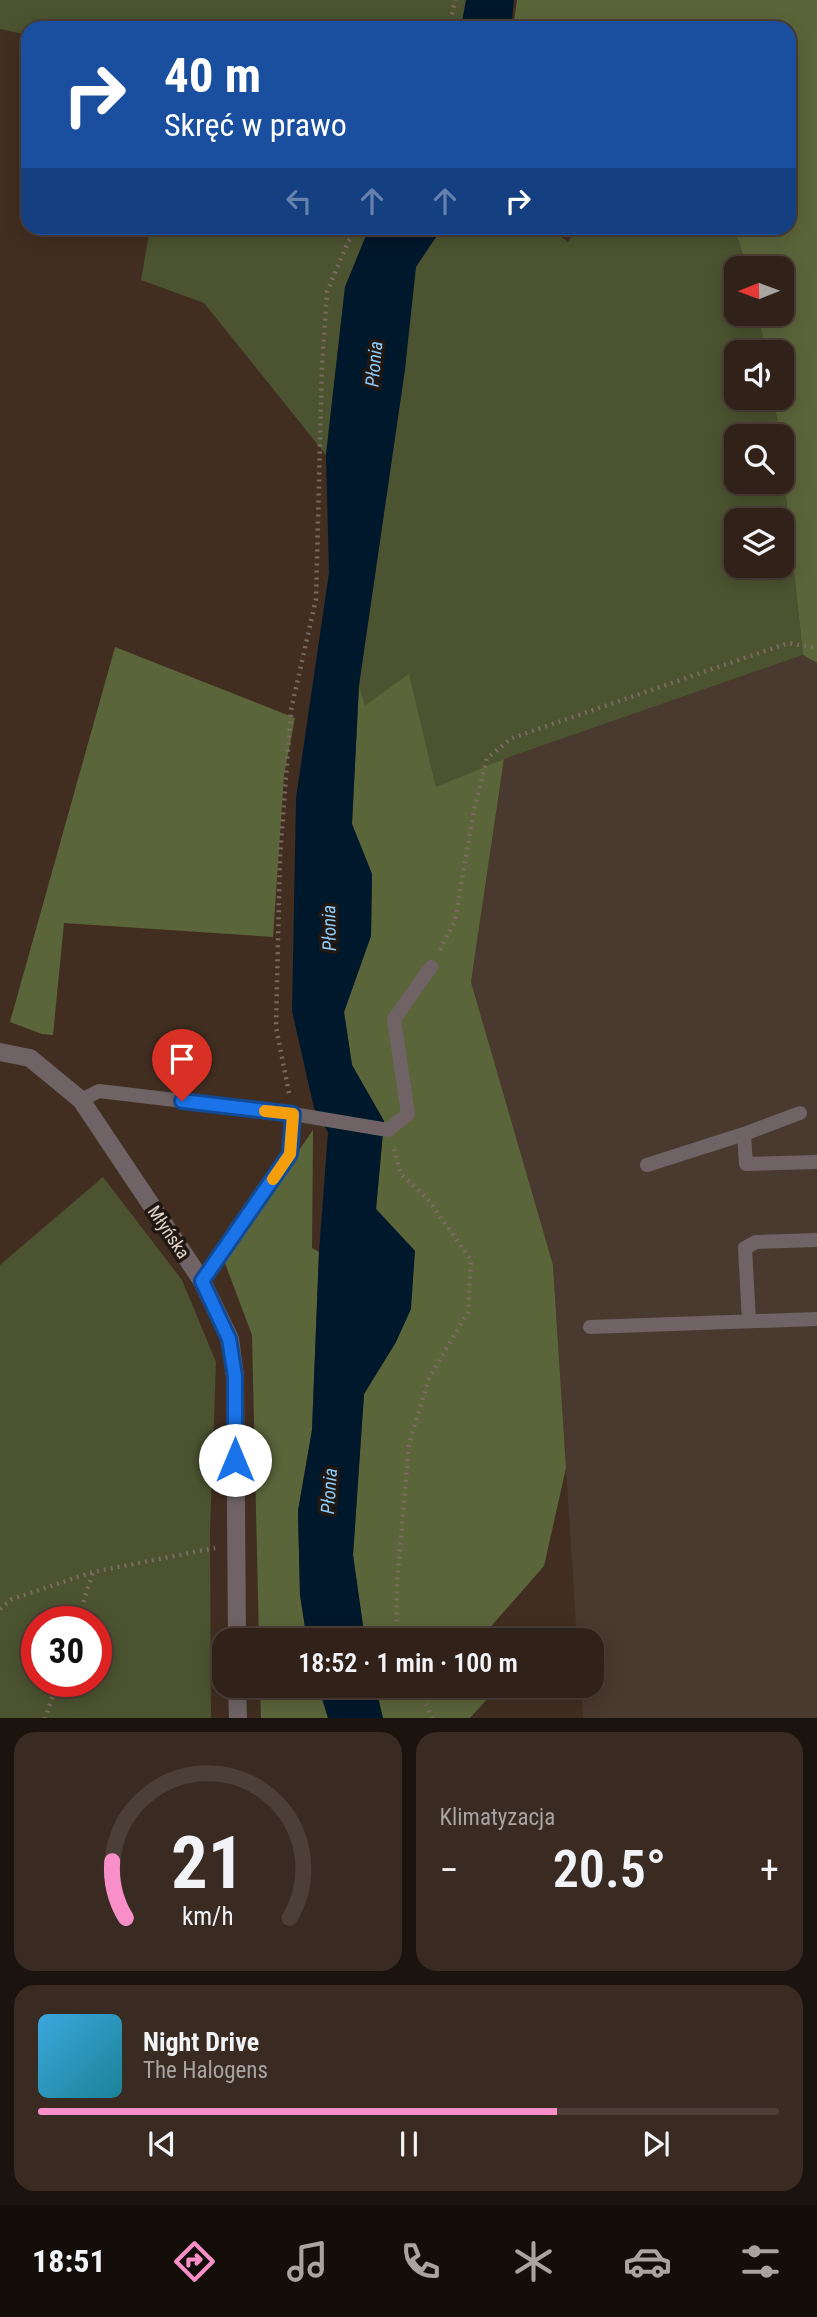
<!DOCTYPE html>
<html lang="pl">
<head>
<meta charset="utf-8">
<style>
  :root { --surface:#312219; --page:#392a22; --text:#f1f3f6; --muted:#a8a4a2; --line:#4c3f38; --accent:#f98fc8 }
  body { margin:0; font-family:"Roboto Condensed",sans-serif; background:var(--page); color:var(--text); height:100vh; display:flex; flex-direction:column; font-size:26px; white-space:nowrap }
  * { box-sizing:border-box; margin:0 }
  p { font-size:23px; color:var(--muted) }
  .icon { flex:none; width:38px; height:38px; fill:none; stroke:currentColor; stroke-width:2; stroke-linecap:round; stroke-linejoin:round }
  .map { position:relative; height:1718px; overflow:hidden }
  .panel { display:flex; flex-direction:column; gap:14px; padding:14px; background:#1b130e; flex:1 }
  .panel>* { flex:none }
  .guide { position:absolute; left:21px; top:21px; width:775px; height:214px; border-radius:21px; box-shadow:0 4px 18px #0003,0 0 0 2px var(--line); background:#1a4fa0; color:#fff; overflow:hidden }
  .needle { width:46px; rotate:269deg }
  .fabs { position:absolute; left:724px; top:256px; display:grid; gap:14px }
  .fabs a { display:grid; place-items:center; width:70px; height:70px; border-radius:14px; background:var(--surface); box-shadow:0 4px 18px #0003,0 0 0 2px var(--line); font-size:35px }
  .speed { position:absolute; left:21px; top:1606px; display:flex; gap:14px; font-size:35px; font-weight:700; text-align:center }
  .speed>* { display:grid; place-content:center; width:91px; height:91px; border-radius:50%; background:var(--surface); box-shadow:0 4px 18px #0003,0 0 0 2px var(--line); line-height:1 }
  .speed .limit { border:10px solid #d22; background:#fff; color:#111 }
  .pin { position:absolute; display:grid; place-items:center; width:60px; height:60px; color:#fff; margin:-72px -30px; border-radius:50% 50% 50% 0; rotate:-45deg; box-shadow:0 0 7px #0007 }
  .pin .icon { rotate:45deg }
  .me { position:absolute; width:77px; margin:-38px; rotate:0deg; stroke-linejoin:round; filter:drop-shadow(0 0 5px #0008) }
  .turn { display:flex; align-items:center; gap:24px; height:147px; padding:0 28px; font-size:32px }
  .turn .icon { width:91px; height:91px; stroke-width:2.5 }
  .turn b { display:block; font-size:49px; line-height:60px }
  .lanes { display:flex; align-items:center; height:66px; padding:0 28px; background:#0003; justify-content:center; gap:35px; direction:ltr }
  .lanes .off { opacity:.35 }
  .big { font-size:52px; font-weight:600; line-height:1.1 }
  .panel .widget { flex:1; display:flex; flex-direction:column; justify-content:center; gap:10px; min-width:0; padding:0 24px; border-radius:21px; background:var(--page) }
  .panel .dial { align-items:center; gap:0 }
  .dial svg { height:182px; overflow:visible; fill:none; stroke:var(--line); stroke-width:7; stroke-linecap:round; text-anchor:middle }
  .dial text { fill:var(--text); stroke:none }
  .song { display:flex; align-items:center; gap:21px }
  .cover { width:84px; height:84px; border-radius:10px; background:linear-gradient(135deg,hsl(200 70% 55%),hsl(190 70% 35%)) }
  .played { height:7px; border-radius:4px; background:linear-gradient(90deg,var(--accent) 70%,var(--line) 70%) }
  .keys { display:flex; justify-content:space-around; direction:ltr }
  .heat { display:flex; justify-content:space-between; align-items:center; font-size:38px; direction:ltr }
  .panel .tiles { flex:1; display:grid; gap:14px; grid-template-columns:1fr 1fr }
  .widget:last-child { grid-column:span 2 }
  .trip { position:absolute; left:212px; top:1628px; width:392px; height:70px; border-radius:21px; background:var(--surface); box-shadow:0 4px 18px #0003,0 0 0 2px var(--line); font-weight:600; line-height:70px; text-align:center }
  .dock { display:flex; height:112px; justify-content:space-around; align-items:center; background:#140e0a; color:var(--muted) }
  .dock .icon { width:49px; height:49px }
  .dock .selected { color:var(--accent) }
  .dock b { font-size:32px; color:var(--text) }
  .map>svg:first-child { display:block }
  .industrial { fill:#4a392e }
  .green { fill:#4b5330; fill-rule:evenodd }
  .forest { fill:#5b653a }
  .water { fill:#00182c }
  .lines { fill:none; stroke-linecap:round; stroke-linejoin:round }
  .path { stroke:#7b6a5f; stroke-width:4.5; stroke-dasharray:2 5; stroke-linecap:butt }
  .lane { stroke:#6f6365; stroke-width:14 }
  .street { stroke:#6f6365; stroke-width:18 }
  .route-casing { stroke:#114b97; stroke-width:18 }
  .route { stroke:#1a73e8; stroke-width:12 }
  .slow { stroke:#f59e0b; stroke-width:12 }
  .labels { text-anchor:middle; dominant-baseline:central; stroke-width:7; stroke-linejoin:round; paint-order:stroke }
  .street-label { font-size:18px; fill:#e2d6ce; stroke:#211812 }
  .water-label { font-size:19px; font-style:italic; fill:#8dcdfe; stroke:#211812 }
</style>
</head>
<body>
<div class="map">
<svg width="817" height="1719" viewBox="0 0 817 1719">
  <rect width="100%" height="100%" fill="#412e21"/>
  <!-- industrial -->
  <path class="industrial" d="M803 655 817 663V1718H583L581 1685H592V1640H577L553 1265 471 982 504 759Z"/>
  <!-- green -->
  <path class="green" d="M0 0H466L461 28H28V35L0 29Z
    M150 228H370L345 287 326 455 204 303 141 280Z
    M442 228H549L568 242 577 228H735L746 268H737V313H757L766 352H737V397H774L779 436H737V481H782V461L803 655 504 759 436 788 409 675 365 705 359 685 405 369 411 271ZM737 520H782V565H737Z
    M103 1177 182 1280 216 1362 210 1531 211 1718H0V1265ZM96 1622V1682H37V1622Z"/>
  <!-- forest -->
  <path class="forest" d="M517 0H817V663L803 655 782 461V436H779L774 397H782V352H766L757 313H782V268H746L735 228H789V28H513Z
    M115 647 295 718 284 775 273 937 64 923 53 1035 42 1034 10 1022Z
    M409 674 436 787 504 759 471 982 553 1265 566 1468 544 1566 479 1640H365L353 1555 364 1394 396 1342 415 1251 376 1209 384 1121 352 1065 344 1012 371 935 372 874 352 824 359 685 365 705Z
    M313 1130 312 1248 319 1252 312 1430 298 1511 300 1595 307 1640H259L252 1335 223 1258Z
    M260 1685H318L328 1718H261Z
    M375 1685H500L470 1718 383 1719Z"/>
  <!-- water -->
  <path class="water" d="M466 0H514L511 28H461Z
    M369 228H442L416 267 405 369 359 685 352 824 372 874 371 936 344 1012 352 1065 384 1121 376 1209 415 1251 411 1309 396 1342 364 1394 353 1555 365 1640H307L300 1595 298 1511 312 1430 319 1252 328 1132 314 1108 292 1011 296 798 329 573 326 455 345 287Z
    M318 1685H375L383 1718H328Z"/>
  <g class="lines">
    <!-- path -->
    <path class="path" d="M449 28 455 0
      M440 950 455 921 474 810 487 758 512 738 788 643 817 648
      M289 1093 276 1027 280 857 291 710 316 599 322 365 327 292 348 242 358 228
      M394 1149 401 1174 427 1198 471 1260 468 1312 429 1378 409 1444 397 1583 396 1640
      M0 1609 12 1599 93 1572 215 1548
      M77 1622 93 1572
      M417 1685 433 1719
      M45 1719 57 1682"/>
    <!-- lane -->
    <path class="lane" d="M81 1100 99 1091 293 1114 388 1130 408 1114 394 1019 431 967
      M744 1134 746 1164 817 1162
      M647 1165 744 1134 800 1113
      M202 1281 290 1154 293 1114
      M749 1321 745 1248 756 1242 817 1240
      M590 1327 817 1319"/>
    <!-- street -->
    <path class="street" d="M0 1052 30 1058 81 1100 202 1281 230 1339 235 1376 237 1640
      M237 1685 238 1719"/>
  </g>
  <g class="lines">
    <!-- route casing -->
    <g class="route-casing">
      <path id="route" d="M182 1101 293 1114 290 1154 202 1281 229 1339 235 1376V1460"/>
    </g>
    <!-- route -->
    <use href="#route" class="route"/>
    <!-- slow -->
    <path class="slow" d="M265 1111 293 1114 290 1154 273 1179"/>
  </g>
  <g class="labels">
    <!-- street labels -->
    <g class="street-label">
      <text transform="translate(169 1232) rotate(56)">Młyńska</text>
    </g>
    <!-- water labels -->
    <g class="water-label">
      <text transform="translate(374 364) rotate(-85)">Płonia</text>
      <text transform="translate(329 928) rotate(-91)">Płonia</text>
      <text transform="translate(329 1491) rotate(-86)">Płonia</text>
    </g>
  </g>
</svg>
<div class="fabs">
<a><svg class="needle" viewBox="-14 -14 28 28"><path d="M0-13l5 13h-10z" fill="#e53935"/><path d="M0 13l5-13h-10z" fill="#a8a4a2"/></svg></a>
<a><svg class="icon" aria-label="sound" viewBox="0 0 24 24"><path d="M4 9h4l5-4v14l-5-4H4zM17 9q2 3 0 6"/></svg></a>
<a><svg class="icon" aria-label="search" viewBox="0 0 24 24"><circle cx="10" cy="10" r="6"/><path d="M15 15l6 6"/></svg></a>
<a><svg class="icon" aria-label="layers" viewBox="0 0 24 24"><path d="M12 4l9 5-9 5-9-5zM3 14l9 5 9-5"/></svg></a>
</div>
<div class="speed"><div class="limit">30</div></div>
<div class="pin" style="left:182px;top:1101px;background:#d93025"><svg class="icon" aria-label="arrive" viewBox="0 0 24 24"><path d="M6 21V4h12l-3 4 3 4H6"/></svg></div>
<svg class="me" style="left:235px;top:1460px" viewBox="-20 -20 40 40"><circle r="19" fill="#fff"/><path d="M0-13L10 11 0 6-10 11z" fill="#1a73e8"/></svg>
<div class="trip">18:52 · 1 min · 100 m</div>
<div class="guide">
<div class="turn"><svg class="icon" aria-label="right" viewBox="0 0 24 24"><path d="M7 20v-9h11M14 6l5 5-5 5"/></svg><div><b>40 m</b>Skręć w prawo</div></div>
<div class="lanes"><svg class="icon off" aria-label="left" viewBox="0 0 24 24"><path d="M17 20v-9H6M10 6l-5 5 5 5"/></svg><svg class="icon off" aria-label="ahead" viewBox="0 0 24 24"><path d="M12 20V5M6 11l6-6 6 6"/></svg><svg class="icon off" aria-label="ahead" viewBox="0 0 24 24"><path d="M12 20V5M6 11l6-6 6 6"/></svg><svg class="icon" aria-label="right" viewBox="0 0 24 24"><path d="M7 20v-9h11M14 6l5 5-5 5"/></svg></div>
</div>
</div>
<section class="panel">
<div class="tiles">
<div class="widget dial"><svg viewBox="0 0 100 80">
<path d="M14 69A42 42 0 1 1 86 69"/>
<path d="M14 69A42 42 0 0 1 8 44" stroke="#f98fc8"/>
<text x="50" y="56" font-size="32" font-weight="700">21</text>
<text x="50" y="72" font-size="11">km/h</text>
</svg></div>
<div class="widget"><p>Klimatyzacja</p>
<div class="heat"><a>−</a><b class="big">20.5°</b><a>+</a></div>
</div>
<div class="widget">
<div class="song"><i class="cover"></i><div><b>Night Drive</b><p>The Halogens</p></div></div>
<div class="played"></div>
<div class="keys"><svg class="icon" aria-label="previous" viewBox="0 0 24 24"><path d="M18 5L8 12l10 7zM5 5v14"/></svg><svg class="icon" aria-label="pause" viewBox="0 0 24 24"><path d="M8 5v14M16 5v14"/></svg><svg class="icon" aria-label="next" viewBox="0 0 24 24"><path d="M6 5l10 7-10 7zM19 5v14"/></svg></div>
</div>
</div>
</section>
<nav class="dock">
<b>18:51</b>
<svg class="icon selected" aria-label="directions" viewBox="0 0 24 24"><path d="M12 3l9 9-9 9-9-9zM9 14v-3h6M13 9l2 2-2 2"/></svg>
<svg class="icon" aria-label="music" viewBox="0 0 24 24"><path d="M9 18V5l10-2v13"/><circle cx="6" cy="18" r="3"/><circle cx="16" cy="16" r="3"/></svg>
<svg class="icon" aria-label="phone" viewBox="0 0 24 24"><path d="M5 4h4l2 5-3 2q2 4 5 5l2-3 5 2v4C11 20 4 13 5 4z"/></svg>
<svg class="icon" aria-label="climate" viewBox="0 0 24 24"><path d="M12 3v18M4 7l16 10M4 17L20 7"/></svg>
<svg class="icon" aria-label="car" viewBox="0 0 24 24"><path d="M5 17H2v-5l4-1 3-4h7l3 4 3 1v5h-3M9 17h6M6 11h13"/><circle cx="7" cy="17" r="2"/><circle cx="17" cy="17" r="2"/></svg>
<svg class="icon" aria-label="filters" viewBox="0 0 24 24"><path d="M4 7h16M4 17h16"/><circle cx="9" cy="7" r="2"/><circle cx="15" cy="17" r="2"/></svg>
</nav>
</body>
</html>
